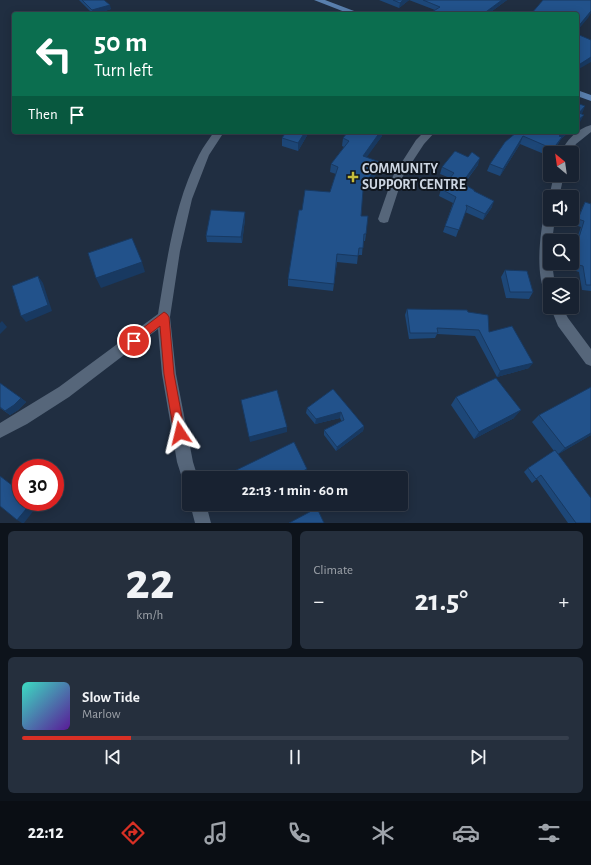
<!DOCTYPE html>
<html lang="en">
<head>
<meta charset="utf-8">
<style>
  :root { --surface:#182231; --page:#252f3d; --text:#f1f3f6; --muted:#9fa4ab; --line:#363f4d; --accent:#d93025 }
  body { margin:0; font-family:"Alegreya Sans",sans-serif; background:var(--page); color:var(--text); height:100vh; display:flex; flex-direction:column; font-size:15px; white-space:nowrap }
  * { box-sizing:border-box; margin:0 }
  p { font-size:13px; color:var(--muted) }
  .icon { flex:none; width:22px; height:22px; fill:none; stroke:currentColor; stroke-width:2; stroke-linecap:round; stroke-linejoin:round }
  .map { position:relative; height:523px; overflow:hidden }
  .details { display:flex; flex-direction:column; gap:8px; padding:8px; background:#0d131b; flex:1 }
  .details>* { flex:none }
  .top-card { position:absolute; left:12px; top:12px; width:567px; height:122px; border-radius:4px; box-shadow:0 2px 10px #0003,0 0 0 1px var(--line); background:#0b6e4f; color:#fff; overflow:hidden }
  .needle { width:26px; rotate:331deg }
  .buttons { position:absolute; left:543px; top:146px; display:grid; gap:8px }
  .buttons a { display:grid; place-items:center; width:36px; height:36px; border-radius:4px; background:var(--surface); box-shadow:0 2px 10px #0003,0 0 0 1px var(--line); font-size:20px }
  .speed { position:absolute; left:12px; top:459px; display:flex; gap:8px; font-size:20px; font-weight:700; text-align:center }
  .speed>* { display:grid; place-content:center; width:52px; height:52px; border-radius:50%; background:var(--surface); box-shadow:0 2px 10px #0003,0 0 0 1px var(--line); line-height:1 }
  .speed .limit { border:6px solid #d22; background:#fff; color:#111 }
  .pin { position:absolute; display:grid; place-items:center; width:34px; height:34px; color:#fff; margin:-17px; border:2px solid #fff; border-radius:50%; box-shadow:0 1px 4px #0007 }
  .me { position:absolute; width:44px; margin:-22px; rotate:350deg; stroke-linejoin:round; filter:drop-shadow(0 0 3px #0008) }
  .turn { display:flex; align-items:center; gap:14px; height:84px; padding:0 16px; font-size:18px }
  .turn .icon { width:52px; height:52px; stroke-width:2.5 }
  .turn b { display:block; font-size:28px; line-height:34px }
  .then { display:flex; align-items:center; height:38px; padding:0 16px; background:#0003; gap:8px; font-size:15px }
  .big { font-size:30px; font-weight:700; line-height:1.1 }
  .details .tile { flex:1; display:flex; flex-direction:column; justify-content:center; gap:6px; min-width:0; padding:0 14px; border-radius:6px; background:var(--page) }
  .details .dial { align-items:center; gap:0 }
  .dial b { font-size:52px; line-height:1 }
  .song { display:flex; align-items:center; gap:12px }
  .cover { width:48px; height:48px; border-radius:6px; background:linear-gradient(135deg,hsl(170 70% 55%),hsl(270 70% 35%)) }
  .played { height:4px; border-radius:2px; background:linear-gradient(90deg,var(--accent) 20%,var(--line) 20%) }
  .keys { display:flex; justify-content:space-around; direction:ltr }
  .heat { display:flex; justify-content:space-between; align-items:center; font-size:22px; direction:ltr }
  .details .tiles { flex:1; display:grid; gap:8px; grid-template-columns:1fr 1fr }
  .tile:last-child { grid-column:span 2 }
  .trip { position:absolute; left:182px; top:471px; width:226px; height:40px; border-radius:4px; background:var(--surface); box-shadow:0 2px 10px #0003,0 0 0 1px var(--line); font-weight:700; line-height:40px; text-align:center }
  .tabs { display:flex; height:64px; justify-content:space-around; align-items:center; background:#0a0e14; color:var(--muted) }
  .tabs .icon { width:28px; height:28px }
  .tabs .active { color:var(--accent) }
  .tabs b { font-size:18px; color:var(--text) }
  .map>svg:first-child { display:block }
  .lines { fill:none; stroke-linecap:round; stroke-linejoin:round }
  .minor { fill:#56667a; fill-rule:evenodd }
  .major { fill:#597fad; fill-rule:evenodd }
  .wall { fill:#1d4778 }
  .shaded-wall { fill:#183961 }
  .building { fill:#22528b; stroke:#183961 }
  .route { fill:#d93025; stroke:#8d1f18 }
  .poi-dot { fill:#c6bc3c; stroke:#10161e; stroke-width:1.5 }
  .labels { text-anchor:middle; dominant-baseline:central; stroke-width:4; stroke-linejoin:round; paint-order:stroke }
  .poi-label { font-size:14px; font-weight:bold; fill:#cdd6e2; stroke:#10161e; text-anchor:start }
</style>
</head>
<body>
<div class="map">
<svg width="591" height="523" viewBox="0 0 591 523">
  <rect width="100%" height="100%" fill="#202e41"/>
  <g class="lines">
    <!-- minor -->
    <path class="minor" d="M591 125V132L576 144 571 153H561C566 140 577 129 591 125Z
      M214 132H224L209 155 192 199 180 251 170 317 176 374 193 462 198 478H189V485L184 484 177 462 162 374 158 329 69 397 27 424 0 438V423L59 387 158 314C167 260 174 204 199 155 203 147 209 139 214 132Z
      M424 132H435L424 144 403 176 388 222 384 223 380 222 378 219 393 176 416 140Z
      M554 175H564L559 197H550V200L549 197Z
      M550 210V219H555L552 241H550V263H552L555 285H550V296L546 295C535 274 540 236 544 214L546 211Z
      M550 306 562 307 568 318 591 349V366L586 364 558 326Z
      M190 504H206L211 523H195Z"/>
    <!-- major -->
    <path class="major" d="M314 0H325L362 14H350Z
      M577 90 591 95V101L577 96Z"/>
  </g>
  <!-- wall -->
  <path class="wall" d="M79 0H104L111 9 96 14H93Z
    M379 0H409L399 8Z
    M409 0H507L488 14H432V12L435 10Z
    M309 132 298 151 282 146V138Z
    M339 132H382V136L366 157 379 170 368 186 363 184 361 216 366 234 365 241H363L362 255H358L357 264 337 262 333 291 288 286V279L302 210 330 192 336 174 330 172 331 164 344 147 342 146 343 138 346 134Z
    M514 132H569L561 139 558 144 552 153H550L549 156 520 144 500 176 487 171 490 164 515 133Z
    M478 165 464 184 474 192 492 207 483 220 465 212 456 237 443 232 453 203 439 196 441 189 450 178 440 174 442 167Z
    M585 202 591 204V291L582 290 579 272 570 269 571 263H572V257L573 250 581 227 575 225 582 208Z
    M245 219 242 243 207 242 206 236Z
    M505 270 533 292 529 299 506 298 501 277Z
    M407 309 468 312 529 368 497 377 475 336 437 334 435 338 409 339 405 315Z
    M0 383 21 398 26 402 18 410 10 415 0 408Z
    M333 389 364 426 363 431 336 451 324 435V430L342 422 340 418 315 424 306 413 307 408Z
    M456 397 514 418 474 439 451 405Z
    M539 415 591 435 558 454 591 523H568L537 479 532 483 524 472 528 468 554 451 532 422Z"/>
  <!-- shaded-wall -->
  <path class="shaded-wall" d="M403 0H409L399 8 400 3Z
    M502 0H507L488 14H483Z
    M110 5 111 9 96 14H94L92 10Z
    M591 11V13L588 18 577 31V28Z
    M591 57V62L577 70V66Z
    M585 106 582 114 577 118 579 113Z
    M584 115 580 122 577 125V121Z
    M305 132H309L298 151V143Z
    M380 132H382V136L362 164 363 156Z
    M564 132H569L561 139 558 144 552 153H551L559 136Z
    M523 136 520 144 500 176 503 169Z
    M480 158 478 165 459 189 462 183Z
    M380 162 379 170 368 186 369 178Z
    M494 201 492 207 483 220 485 214Z
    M245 212V219L242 243 241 237Z
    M142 262 145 272 101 288 96 278Z
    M38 276 43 283 52 311 26 322 21 316Z
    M2 321 7 327 0 334V323Z
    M533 363 529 368 497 377 500 371Z
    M21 398 26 402 18 410 10 415 5 411Z
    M521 410 514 418 474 439 479 432Z
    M341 412 340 418 315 424 316 419Z
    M364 426 363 431 336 451 337 447Z
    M287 427V432L250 442 249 437Z
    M591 433V435L557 455 565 448Z
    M307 469 306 476 301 478H290Z
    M32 502H35L38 505 24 523H22L17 520Z
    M238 504H250L238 510 236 505Z
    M319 504H323L313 509V507Z"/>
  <!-- building -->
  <path class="building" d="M82 0H104L110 5 92 10Z
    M393 0H403L400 3Z
    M423 0H502L483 14H464L460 12 457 14H438L432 12 440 7Z
    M543 0H591V11L577 28V14H531Z
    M511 11 520 14H508Z
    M577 34 591 40V57L577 66Z
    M577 103 585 106 579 113 584 115 577 121Z
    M286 132H305L298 143 282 138Z
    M348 132H380L363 156 380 162 369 178 364 177 361 216H368L366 234H364L363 248H359L358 256 337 254 334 284 288 279 299 210H302L305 190 330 192 338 167 331 164 349 141 343 138Z
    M517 132H564L559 136 562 137 553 149 523 136 503 169 490 164 505 142Z
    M455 151 468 157 472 152 480 158 462 183 474 190V191L494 201 485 214 466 205 467 208 459 230 445 226 456 197 441 189 454 173 442 167Z
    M585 202 591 204V285H586L583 266 574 264 577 244 584 221 578 219Z
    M211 210 245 212 241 237 206 236Z
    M132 238 142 262 96 278 88 253Z
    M505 270 527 271 533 292H510Z
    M38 276 48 305 21 316 12 286Z
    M407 309 467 310 468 312 488 315 489 332 512 326 533 363 500 371 479 330 437 328 438 333H410Z
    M496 378 521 410 479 432 456 397Z
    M0 383 21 398 14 405 5 411 0 407Z
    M591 387V433L565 448 539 415Z
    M333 389 364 426 337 447 324 430 344 420 341 412 316 419 307 408Z
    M277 390 287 427 249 437 241 400Z
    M294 442 307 469 290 478H225L224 476Z
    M555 450 591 498V523H576L541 475 536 479 528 468Z
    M0 476 21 492V502H32L17 520 0 506Z
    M311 504H319L313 507Z
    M317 508 324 523H289Z"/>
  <!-- route -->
  <path class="route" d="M164 312 167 314 169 317 174 374 185 433 184 437 180 438 176 437 174 433 164 374 160 326 137 344 134 345 130 344 129 341 130 338Z"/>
  <!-- markers -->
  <path class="poi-dot" d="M351 171h4v4h4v4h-4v4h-4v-4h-4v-4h4z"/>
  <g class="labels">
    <!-- poi labels -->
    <g class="poi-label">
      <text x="362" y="169">COMMUNITY<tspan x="362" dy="16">SUPPORT CENTRE</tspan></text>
    </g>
  </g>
</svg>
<div class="buttons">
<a><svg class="needle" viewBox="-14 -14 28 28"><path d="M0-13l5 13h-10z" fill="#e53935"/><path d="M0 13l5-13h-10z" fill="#9fa4ab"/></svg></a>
<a><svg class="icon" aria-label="sound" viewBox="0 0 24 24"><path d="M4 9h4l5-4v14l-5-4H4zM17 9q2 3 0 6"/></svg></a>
<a><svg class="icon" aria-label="search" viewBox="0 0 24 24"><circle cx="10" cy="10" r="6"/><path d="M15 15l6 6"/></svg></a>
<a><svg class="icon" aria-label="layers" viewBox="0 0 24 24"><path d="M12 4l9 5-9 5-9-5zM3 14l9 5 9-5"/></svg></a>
</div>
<div class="speed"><div class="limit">30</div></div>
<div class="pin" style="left:134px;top:341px;background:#d93025"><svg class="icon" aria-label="arrive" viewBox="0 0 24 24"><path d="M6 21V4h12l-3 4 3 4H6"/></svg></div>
<svg class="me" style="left:180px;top:433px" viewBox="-20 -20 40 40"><path d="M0-17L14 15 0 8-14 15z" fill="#d93025" stroke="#fff" stroke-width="4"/></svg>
<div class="trip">22:13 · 1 min · 60 m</div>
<div class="top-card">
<div class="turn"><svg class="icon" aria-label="left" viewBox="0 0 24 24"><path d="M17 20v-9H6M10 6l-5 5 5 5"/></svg><div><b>50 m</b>Turn left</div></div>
<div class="then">Then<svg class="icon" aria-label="arrive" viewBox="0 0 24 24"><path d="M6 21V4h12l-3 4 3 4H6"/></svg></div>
</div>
</div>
<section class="details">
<div class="tiles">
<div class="tile dial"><b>22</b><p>km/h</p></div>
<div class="tile"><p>Climate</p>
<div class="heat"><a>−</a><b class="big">21.5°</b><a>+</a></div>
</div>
<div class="tile">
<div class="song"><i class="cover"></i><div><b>Slow Tide</b><p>Marlow</p></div></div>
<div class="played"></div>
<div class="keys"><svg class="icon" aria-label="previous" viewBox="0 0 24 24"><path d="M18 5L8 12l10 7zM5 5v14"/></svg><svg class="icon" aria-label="pause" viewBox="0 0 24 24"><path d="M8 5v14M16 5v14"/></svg><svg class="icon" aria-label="next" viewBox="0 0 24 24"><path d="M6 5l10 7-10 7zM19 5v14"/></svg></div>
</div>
</div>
</section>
<nav class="tabs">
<b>22:12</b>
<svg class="icon active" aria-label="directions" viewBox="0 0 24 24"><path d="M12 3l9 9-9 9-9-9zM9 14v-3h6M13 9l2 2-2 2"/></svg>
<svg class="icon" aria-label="music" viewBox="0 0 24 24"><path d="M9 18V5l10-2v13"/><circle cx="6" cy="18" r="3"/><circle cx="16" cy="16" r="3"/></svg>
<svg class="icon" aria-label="phone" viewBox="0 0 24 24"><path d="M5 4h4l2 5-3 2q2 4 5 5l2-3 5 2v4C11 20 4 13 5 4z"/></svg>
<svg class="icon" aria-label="climate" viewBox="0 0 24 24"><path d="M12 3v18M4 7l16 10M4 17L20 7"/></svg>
<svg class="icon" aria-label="car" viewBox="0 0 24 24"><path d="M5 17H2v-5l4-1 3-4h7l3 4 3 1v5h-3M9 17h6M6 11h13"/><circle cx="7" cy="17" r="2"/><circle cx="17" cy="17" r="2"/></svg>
<svg class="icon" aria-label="filters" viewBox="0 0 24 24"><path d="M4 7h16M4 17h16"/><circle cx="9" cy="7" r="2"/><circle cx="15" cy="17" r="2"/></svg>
</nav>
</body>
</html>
